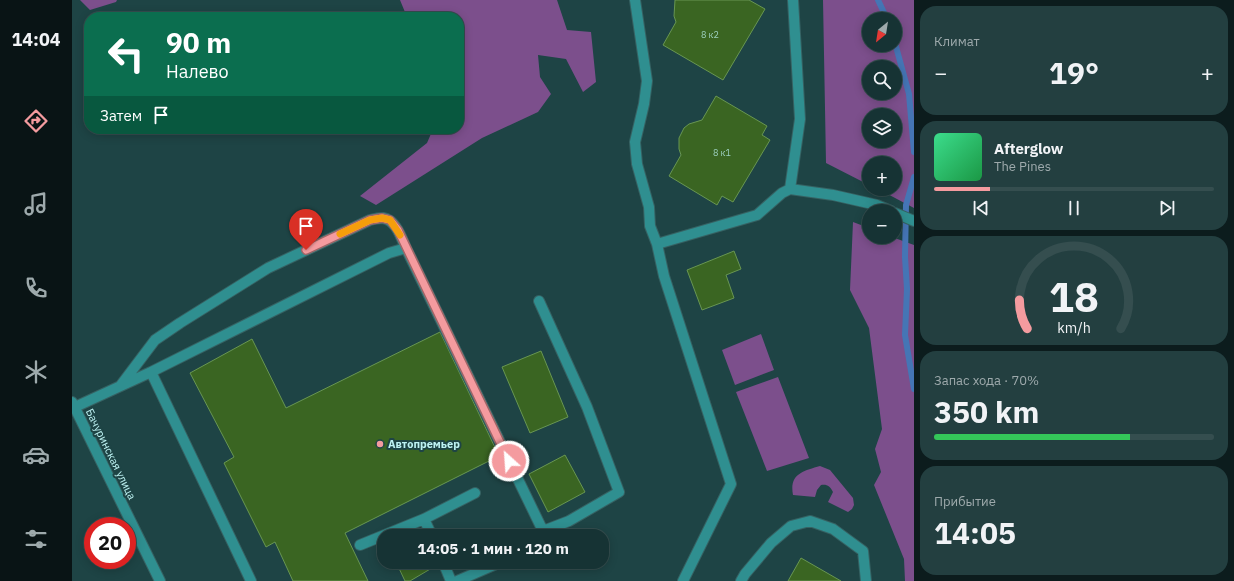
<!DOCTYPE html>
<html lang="ru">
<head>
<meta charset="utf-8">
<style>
  :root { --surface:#163334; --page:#233f40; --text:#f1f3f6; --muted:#9eaaac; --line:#354e4f; --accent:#f49b9f }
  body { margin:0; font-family:"IBM Plex Sans",sans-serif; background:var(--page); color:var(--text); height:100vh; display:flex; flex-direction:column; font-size:15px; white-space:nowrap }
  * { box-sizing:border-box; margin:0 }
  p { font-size:13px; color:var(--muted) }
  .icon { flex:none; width:22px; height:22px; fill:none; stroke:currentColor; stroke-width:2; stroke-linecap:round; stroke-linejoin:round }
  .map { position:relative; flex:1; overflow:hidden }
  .panel { display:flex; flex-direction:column; gap:6px; padding:6px; background:#0c1c1d; width:320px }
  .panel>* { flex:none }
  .top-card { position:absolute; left:12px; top:12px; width:380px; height:122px; border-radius:16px; box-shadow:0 2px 10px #0003,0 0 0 1px var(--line); background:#0b6e4f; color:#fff; overflow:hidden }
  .needle { width:26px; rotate:210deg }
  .fabs { position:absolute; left:790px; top:12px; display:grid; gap:8px }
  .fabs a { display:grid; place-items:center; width:40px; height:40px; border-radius:50%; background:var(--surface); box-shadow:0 2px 10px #0003,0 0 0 1px var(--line); font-size:20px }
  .speed { position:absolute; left:12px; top:517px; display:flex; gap:8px; font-size:20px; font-weight:700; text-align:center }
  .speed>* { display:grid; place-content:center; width:52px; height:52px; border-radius:50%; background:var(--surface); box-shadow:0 2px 10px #0003,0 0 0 1px var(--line); line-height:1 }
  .speed .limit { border:6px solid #d22; background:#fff; color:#111 }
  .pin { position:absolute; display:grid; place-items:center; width:34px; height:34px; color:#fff; margin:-41px -17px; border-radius:50% 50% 50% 0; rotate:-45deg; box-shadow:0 0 4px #0007 }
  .pin .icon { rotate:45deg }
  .me { position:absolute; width:44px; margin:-22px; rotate:334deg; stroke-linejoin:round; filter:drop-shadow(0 0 3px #0008) }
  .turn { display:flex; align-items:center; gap:14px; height:84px; padding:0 16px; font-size:18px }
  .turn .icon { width:52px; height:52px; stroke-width:2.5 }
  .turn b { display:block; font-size:28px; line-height:34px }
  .then { display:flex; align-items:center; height:38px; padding:0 16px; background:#0003; gap:8px; font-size:15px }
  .big { font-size:30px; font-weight:700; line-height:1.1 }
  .panel .card { flex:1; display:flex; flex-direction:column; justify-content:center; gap:6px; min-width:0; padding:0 14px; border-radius:16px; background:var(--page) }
  .panel .dial { align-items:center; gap:0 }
  .dial svg { height:104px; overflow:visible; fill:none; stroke:var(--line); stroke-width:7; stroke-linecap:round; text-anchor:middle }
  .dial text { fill:var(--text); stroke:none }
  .song { display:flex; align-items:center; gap:12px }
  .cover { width:48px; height:48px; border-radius:6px; background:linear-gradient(135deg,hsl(150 70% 55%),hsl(140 70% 35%)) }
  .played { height:4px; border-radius:2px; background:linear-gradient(90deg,var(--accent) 20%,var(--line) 20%) }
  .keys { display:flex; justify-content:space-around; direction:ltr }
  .heat { display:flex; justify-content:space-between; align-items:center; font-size:22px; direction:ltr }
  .charge { height:6px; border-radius:3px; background:linear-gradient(90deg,#34c759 70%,var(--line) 0) }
  .trip { position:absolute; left:305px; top:529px; width:232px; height:40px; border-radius:16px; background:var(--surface); box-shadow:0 2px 10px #0003,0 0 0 1px var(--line); font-weight:700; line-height:40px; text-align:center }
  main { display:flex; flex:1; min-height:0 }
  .menu { display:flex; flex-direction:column; width:72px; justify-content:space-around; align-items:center; background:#091415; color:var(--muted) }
  .menu .icon { width:28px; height:28px }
  .menu .selected { color:var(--accent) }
  .menu b { font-size:18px; color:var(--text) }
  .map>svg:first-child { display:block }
  .green { fill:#7c4f8c; fill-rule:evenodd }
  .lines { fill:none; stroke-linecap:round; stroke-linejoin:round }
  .stream { stroke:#4575b5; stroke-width:6 }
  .building { fill:#3a6522; stroke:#689652 }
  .minor-casing { stroke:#366263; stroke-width:12 }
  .minor { stroke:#2f8f90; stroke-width:10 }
  .route-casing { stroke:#9f6567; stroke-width:10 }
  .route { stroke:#f49b9f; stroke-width:7 }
  .slow { stroke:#f59e0b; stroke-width:7 }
  .poi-dot { fill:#f49b9f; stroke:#1e4445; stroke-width:1.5 }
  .labels { text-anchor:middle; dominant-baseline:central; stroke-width:4; stroke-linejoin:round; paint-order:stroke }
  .number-label { font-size:9px; fill:#9ccfbe }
  .poi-label { font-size:11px; font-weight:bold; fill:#bdf2f2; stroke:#1e4445; text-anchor:start }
  .street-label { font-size:11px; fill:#bdf2f2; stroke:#1e4445 }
</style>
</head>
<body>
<main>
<nav class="menu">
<b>14:04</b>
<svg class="icon selected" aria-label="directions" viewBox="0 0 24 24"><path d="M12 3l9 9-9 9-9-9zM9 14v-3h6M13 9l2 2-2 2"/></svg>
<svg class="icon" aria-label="music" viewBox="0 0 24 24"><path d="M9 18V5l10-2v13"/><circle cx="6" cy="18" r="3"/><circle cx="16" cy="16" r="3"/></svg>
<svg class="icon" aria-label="phone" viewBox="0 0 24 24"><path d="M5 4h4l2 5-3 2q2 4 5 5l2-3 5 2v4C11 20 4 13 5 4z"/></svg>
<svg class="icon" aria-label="climate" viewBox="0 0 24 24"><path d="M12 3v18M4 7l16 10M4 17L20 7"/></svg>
<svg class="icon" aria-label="car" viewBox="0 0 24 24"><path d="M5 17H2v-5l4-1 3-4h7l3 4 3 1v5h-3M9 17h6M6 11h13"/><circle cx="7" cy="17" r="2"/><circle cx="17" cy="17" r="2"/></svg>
<svg class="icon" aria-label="filters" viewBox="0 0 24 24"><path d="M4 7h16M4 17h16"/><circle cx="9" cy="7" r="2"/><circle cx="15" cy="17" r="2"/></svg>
</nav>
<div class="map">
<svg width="842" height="581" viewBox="0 0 842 581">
  <rect width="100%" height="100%" fill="#1e4445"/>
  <!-- green -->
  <path class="green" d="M8 0H45L44 2 18 10Z
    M328 0H485L495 30 519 32 524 82 511 92 494 59 466 55 468 77 479 94 466 112 410 138 304 205 288 196 355 143 361 129H387V17H335Z
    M751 0H842V208L806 189H823V163H797V185L754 163ZM797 19H823V45H797ZM797 67H823V93H797ZM797 115H823V141H797Z
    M781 222 797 228V237H820L842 245V581H833L832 559 802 485 809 472 803 449 810 429 797 328 778 290Z
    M689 334 702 370 663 385 650 350Z
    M706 377 737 458 695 471 664 392Z
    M748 466 758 470 781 498 782 505 780 509 776 512 756 502 761 492C758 486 755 484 749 485L745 490 743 497 721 495C717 474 731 471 748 466Z"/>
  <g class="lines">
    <!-- stream -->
    <path class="stream" d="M806 0 815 19
      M823 43 837 94 842 152
      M842 177 834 205 833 257 835 289 833 335 842 389"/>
  </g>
  <!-- building -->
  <path class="building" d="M603 0H677L693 9 651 80 591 45 604 22 602 16Z
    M644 96 695 126 690 135 698 140 661 202 650 196 645 205 597 176 609 155 607 149V138L612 128 617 124 630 120Z
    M662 251 669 269 654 275 662 298 630 310 615 270Z
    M368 332 427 456 273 533 296 581H221L203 542 194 547 152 463 162 457 118 373 180 339 214 408Z
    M469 351 496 417 458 433 430 367Z
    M493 455 513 492 476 512 457 474Z
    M729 558 769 581H716Z
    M324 562H365V565L338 581H333Z"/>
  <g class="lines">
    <!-- minor casing -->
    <g class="minor-casing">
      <path id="minor" d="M563 0 575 81 572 104 563 142 565 164 577 207 578 226 585 244 592 276 659 484 611 581
        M718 189 728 119 721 0
        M823 213 842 221
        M585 244 685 215 710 193 718 189 761 195 805 205 819 211
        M467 301 515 407 547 492 497 521 471 531
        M79 372 179 581
        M49 385 83 340 108 323 196 268 298 220C302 219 307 218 311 218 324 220 329 237 334 248
        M0 402 88 581
        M3 407 79 372 317 253 334 248 471 531 469 536
        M352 519 360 536
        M288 545 352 519 403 493
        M371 562 379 581
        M385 581 429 562
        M669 581 673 574 699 543 719 526 738 521 761 529 791 551 794 581"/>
    </g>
    <!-- minor -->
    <use href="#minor" class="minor"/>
  </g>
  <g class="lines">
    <!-- route casing -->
    <g class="route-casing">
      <path id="route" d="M234 250 298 220 310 218 318 220 326 230 437 461"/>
    </g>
    <!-- route -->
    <use href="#route" class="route"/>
    <!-- slow -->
    <path class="slow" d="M268 234 298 220 310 218 318 220 328 235"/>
  </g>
  <!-- markers -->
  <circle class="poi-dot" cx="308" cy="444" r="4"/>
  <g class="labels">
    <!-- number labels -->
    <g class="number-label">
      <text x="638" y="34">8 к2</text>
      <text x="650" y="152">8 к1</text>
    </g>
    <!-- poi labels -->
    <g class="poi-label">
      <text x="316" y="444">Автопремьер</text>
    </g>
    <!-- street labels -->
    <g class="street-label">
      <text transform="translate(39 454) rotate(64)">Бачуринская улица</text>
    </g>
  </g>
</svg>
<div class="fabs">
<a><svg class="needle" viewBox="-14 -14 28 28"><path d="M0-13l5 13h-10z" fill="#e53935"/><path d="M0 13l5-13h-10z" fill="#9eaaac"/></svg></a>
<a><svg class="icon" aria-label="search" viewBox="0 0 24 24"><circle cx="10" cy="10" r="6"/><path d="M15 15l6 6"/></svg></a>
<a><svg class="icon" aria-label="layers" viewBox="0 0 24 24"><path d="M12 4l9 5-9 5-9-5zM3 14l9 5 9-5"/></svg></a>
<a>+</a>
<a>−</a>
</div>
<div class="speed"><div class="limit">20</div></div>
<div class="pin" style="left:234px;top:250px;background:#d93025"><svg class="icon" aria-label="arrive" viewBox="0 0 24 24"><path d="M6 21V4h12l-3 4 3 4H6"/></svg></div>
<svg class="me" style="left:437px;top:461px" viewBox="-20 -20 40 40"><circle r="17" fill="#f49b9f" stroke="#fff" stroke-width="3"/><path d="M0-11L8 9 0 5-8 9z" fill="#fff"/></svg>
<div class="trip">14:05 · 1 мин · 120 m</div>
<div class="top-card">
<div class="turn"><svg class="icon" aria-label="left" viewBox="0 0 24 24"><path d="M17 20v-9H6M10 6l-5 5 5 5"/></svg><div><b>90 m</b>Налево</div></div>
<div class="then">Затем<svg class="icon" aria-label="arrive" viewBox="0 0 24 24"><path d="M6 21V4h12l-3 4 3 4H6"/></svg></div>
</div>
</div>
<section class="panel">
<div class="card"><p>Климат</p>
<div class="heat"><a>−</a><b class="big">19°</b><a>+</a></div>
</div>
<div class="card">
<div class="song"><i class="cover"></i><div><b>Afterglow</b><p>The Pines</p></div></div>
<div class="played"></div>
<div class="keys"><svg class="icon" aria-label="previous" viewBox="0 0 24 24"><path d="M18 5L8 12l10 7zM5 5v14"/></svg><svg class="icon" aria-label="pause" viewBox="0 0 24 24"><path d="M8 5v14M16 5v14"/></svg><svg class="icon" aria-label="next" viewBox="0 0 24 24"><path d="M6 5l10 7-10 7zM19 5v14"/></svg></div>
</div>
<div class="card dial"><svg viewBox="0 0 100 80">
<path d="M14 69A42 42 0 1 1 86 69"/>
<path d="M14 69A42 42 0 0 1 8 47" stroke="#f49b9f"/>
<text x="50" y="56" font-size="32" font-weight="700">18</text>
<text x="50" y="72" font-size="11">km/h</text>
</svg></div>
<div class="card"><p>Запас хода · 70%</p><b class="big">350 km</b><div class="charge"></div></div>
<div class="card"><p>Прибытие</p><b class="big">14:05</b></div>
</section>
</main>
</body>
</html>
